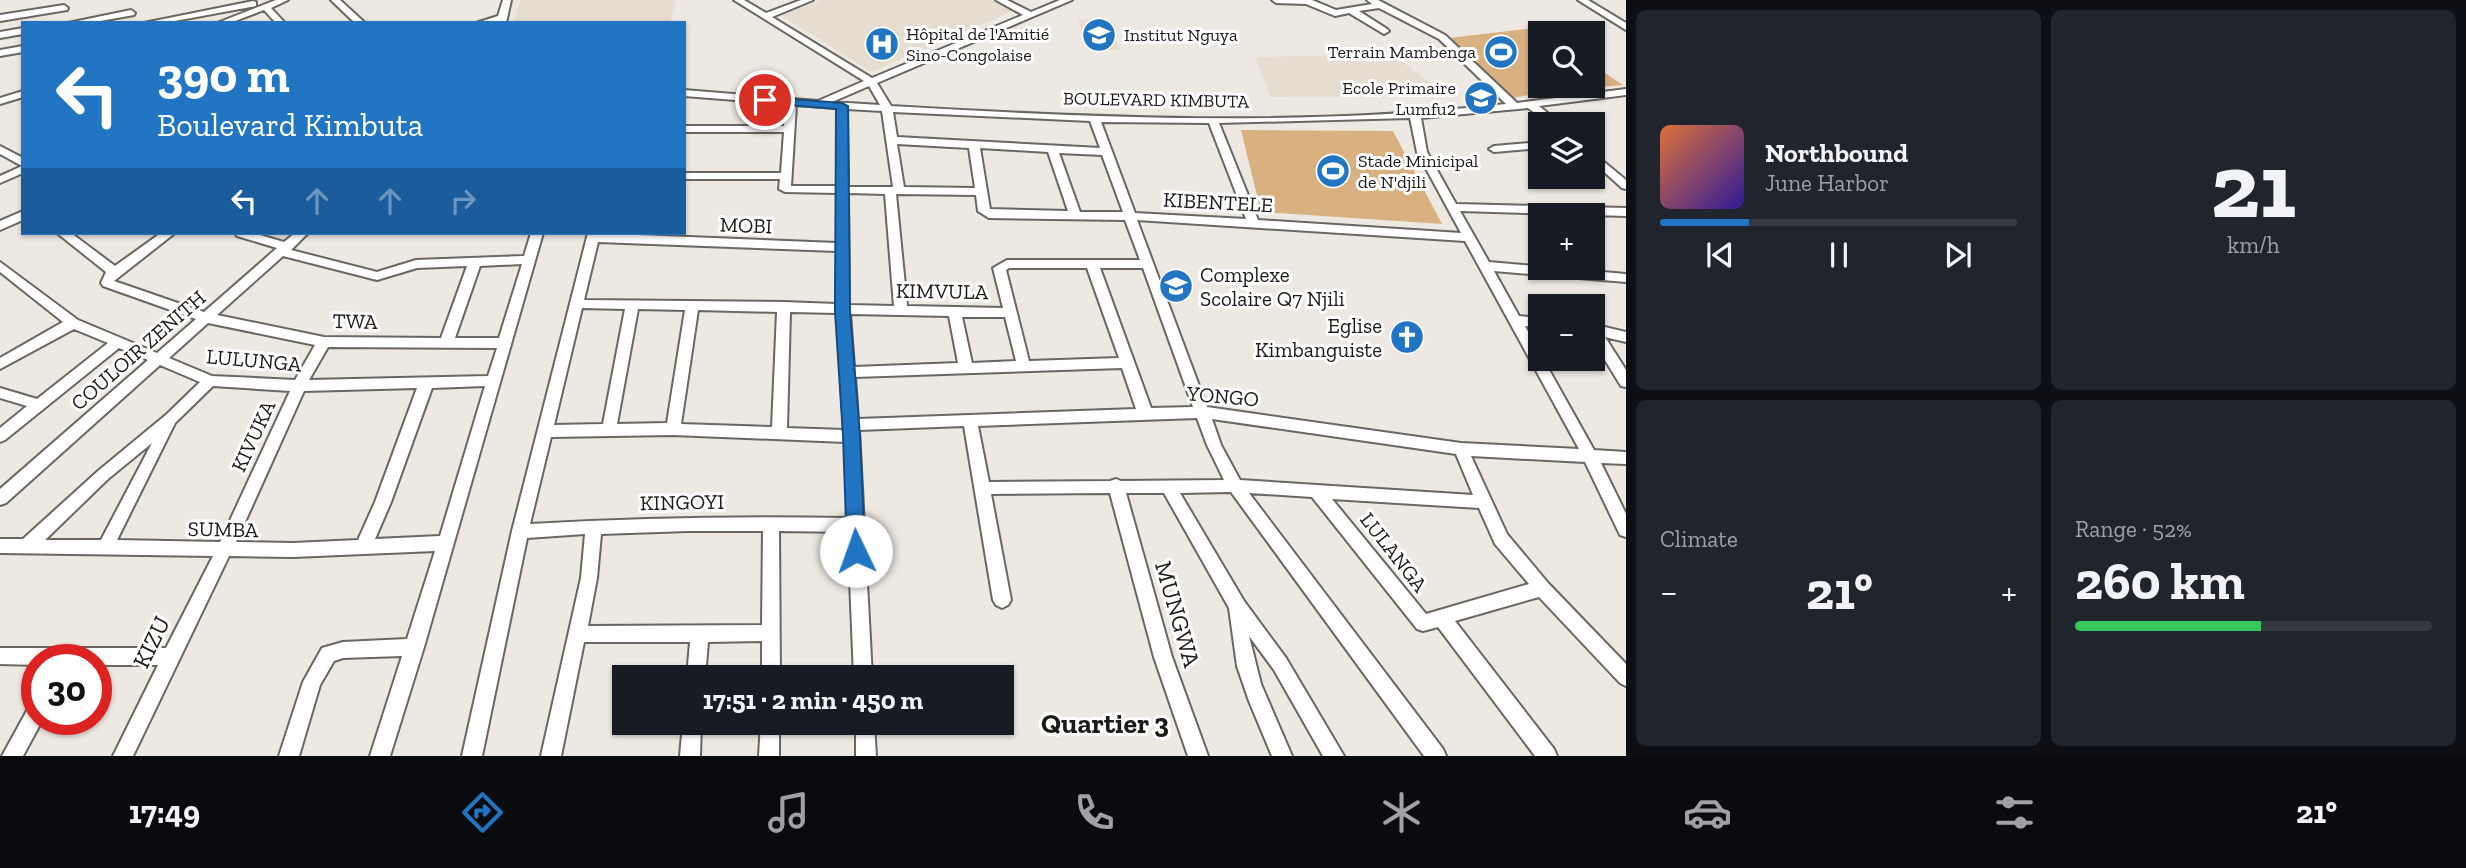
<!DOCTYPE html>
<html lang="en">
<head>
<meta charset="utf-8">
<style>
  :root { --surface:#171b24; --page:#20242c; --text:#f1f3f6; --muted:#9ea1a6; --line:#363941; --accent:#2275c3 }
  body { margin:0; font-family:"Zilla Slab",serif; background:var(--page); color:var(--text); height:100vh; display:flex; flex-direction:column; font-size:26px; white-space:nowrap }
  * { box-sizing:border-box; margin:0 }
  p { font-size:23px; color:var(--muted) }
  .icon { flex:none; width:38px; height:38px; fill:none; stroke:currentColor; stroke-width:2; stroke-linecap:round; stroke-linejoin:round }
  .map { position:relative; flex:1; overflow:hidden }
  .details { display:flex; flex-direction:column; gap:10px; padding:10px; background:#0d0f14; width:840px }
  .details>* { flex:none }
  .banner { position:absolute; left:21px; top:21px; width:665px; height:214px; border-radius:0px; box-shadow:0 2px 5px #0004; background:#2275c3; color:#fff; overflow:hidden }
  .buttons { position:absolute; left:1528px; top:21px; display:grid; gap:14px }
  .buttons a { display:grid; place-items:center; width:77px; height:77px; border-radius:0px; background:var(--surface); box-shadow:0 2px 5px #0004; font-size:35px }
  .speed { position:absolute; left:21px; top:644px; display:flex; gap:14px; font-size:35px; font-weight:700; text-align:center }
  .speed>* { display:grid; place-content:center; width:91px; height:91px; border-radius:50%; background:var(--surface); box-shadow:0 2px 5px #0004; line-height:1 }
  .speed .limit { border:10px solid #d22; background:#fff; color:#111 }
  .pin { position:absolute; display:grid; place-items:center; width:60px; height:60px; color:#fff; margin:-30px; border:4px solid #fff; border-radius:50%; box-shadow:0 2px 7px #0007 }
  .me { position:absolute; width:77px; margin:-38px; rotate:357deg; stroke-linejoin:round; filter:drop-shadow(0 0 5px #0008) }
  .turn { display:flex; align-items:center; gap:24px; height:147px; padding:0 21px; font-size:32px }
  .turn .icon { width:91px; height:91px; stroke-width:2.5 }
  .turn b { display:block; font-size:49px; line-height:60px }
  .lanes { display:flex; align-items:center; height:66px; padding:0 21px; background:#0003; justify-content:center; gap:35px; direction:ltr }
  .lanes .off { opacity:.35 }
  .big { font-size:52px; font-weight:800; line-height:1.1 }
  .details .widget { flex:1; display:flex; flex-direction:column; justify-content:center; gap:10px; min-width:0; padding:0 24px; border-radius:10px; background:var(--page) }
  .details .dial { align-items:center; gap:0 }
  .dial b { font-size:91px; line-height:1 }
  .song { display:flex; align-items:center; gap:21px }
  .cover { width:84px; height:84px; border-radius:10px; background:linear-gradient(135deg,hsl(20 70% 55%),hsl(250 70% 35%)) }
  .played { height:7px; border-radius:4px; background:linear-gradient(90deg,var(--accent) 25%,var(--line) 25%) }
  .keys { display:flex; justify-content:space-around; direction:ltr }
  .heat { display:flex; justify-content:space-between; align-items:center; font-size:38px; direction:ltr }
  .charge { height:10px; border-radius:5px; background:linear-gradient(90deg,#34c759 52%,var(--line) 0) }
  .details .tiles { flex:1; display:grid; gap:10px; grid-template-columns:repeat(2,1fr) }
  .trip { position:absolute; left:612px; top:665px; width:402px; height:70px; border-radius:0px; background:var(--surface); box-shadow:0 2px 5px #0004; font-weight:800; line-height:70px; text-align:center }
  .tabs { display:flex; height:112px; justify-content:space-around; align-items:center; background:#090b0e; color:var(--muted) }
  .tabs .icon { width:49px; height:49px }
  .tabs .selected { color:var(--accent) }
  .tabs b { font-size:32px; color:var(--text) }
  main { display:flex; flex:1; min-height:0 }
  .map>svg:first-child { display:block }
  .built { fill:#e6dcd0 }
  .green { fill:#d9b181 }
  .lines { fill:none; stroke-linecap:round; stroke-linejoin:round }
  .minor-casing { stroke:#6a6661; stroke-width:4 }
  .minor { fill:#fff; fill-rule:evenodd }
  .route { fill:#2275c3; stroke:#164c7f; stroke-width:2 }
  .labels { text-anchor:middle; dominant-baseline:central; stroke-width:6; stroke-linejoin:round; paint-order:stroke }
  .far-poi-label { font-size:18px; fill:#1d1b19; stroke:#fff; text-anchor:start }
  .far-street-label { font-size:18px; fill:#1d1b19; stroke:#fff }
  .street-label { font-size:21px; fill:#1d1b19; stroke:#fff }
  .poi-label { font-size:21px; fill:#1d1b19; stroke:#fff; text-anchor:start }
  .near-street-label { font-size:24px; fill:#1d1b19; stroke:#fff }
  .near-quarter-label { font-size:28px; font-weight:bold; fill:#1d1b19; stroke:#fff }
</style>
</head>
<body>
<main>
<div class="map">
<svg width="1626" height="756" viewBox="0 0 1626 756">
  <rect width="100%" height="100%" fill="#ede8e2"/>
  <!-- built -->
  <path class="built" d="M520 0H676L670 23H514Z
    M821 0H992L1013 11 871 72 781 15Z
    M1078 20H1107L1120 50H1090Z
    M1391 54 1449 96 1271 97 1255 57Z"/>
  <!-- green -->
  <path class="green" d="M1535 28 1543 33H1540V86H1592L1593 65 1623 85 1543 92 1509 99 1449 38Z
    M1241 130 1393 131 1442 224 1261 212Z"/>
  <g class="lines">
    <!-- minor casing -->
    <g class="minor-casing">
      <path id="minor" d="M276 0H288L271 8 285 23H276L264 10 230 23H217Z
        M331 0H340L365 23H355Z
        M503 0H511L506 23H476L498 16Z
        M734 0H744L766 13 801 0H813L772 17 872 78 1023 15 996 0H1007L1031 12 1060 0H1072L877 83 891 106C1095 118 1302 127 1506 104L1439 39 1379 8 1359 11 1387 29 1389 31 1384 34 1349 13 1335 16 1306 4 1276 3 1272 0H1312L1336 10 1372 4 1367 0H1378L1445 35 1517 103 1626 89V95L1539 106 1561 124H1550L1528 108 1421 118 1427 152 1456 204 1626 208V216L1460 211 1489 262 1626 274V282L1494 271 1519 316 1540 318V328L1525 326 1540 353V359H1543L1594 450 1626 452V464L1601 463 1626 514V537L1620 535 1585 462 1471 456 1507 534 1548 583 1626 664V686L1620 683 1539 597 1455 621 1554 749 1557 756H1535L1438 627 1423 631 1417 629 1312 497 1249 493 1443 749 1446 756H1424L1231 492 1180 493 1244 601 1286 658 1344 756H1323L1274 670 1249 636 1261 684 1292 756H1272L1249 701 1237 666 1229 608 1164 493H1126L1172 657 1208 756H1188L1154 657 1110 493 991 494 1011 600 1008 605 1002 608 996 605 993 600 964 426 859 430 872 677H854L848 532 779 531 780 677H762V641L708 642 705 677H687L690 642H584L561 756H541L581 578 585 534 527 538 482 756H462L512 531 588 233 837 243V193L785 192 779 189 780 179H684V173H781L784 132H684V126H784L786 104 684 96V90L818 101 864 81ZM869 86 880 105 832 102ZM796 105 837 108V186H791ZM847 109 882 111 893 187H848ZM893 112 1090 121 1100 148 897 137ZM1410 118 1417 152 1461 233 1258 220 1219 123ZM1101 122 1209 123 1246 219 1135 213ZM897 144 969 148 975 188 904 187ZM980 148 1048 152 1068 211 990 209ZM1059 153 1102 155 1123 212H1080ZM848 193 885 194 894 306 849 305ZM896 194 976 195 978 211 989 218 1125 220 1140 260H1007L993 268 1003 308 907 306ZM1137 220 1465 241 1579 449 1461 443 1207 407ZM598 242 837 251 836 304 784 302 584 300ZM1009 268H1087L1119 358 1029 361 1006 270ZM1100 268H1143L1193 407 1151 408ZM582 308 625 309 603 424 554 425ZM638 309 685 310 667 423 617 424ZM698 310 777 312 772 427 681 424ZM790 312 837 313 844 430 787 428ZM850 314 949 316 958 363 854 367ZM962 317H1005L1016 361 972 363ZM1122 368 1136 409 858 419 855 377ZM1197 418 1207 445 1224 480 1121 481 1116 479 1110 481 989 482 978 426ZM1212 419 1456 454 1473 495 1240 480 1221 445ZM673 435 845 442 848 518C742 516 636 518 530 524L551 437ZM1332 499 1479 508 1495 544 1529 584 1426 614ZM688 531H763L762 625 588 626 597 578 601 534Z
        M1578 0H1588L1626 23V30Z
        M253 1 256 2V6L164 23H144Z
        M64 5 68 8 67 10 0 21V15Z
        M131 10 135 13 134 15 89 23H68Z
        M23 28V34L0 38V32Z
        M23 46V52L0 56V50Z
        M23 91V97L0 104V98Z
        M1540 142V148L1494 152 1489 149 1494 146Z
        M0 146 23 158V173L0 183V176L22 166 0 154Z
        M1592 152 1626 180V189L1622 188 1592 161Z
        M23 211V220L0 230V221Z
        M57 233H71L115 266 161 233H175L114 281 204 312 277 248 237 236 235 233H253L284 242 295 233H308L291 250 377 272 416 260 524 256 531 233H543L424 647 390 756H370L402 656 343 658 334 661 320 685 299 756H279L303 682 322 648 343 642 407 639 435 551 293 557 229 556 133 756H113L158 665H96V660H37V665L0 664V648H166L213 556 0 553V539H23L98 471 167 414 200 382 160 365 6 503 0 505V489L148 360 119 348 5 440 0 442V428L27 406 0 398V388L37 399 108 343 74 329 0 369V358L63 322 0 272V262L78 320 157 353 196 319 103 286 101 283 106 272ZM283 256 377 280 417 268 467 266 441 338 324 337 217 315ZM522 264 499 338H455L480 266ZM208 323 315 345 295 380 212 376 169 358ZM328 347 497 348 488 376 309 380ZM213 386 290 391 220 542 117 540 175 423ZM485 386 440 536 375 539 391 502 432 388ZM417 388 375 502 358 540 293 543 236 542 304 391ZM152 443 101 540H45L108 479Z
        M1592 324 1626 332V342L1605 337 1626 370V387L1621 386 1592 339Z
        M37 703V719H43L23 756H2L30 705Z
        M683 723H701L700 756H680Z
        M761 723H779V756H759Z
        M856 723H874L876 756H856Z"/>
    </g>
    <!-- minor -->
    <use href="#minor" class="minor"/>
  </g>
  <!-- route -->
  <path class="route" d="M765 97 842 103 848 106 850 311 860 436 865 551 863 557 856 559 849 557 847 551 843 436 835 311 836 109 761 103 759 100Z"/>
  <!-- icons -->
  <defs>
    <g id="school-disc" transform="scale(1.75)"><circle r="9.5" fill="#2275c3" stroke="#fff"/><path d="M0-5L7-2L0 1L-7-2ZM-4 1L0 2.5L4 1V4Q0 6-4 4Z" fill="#fff"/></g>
    <g id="hospital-disc" transform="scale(1.75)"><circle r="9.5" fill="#2275c3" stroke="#fff"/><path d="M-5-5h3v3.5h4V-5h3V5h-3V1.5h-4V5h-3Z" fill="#fff"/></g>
    <g id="stadium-disc" transform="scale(1.75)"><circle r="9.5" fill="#2275c3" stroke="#fff"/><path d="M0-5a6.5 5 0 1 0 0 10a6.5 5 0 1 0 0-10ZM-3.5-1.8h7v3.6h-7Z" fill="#fff"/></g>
    <g id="church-disc" transform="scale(1.75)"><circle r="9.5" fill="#2275c3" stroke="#fff"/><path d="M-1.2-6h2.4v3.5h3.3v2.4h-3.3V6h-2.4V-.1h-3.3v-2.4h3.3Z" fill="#fff"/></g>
  </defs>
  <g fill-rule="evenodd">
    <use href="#school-disc" x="1099" y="35"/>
    <use href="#hospital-disc" x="882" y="44"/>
    <use href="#stadium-disc" x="1501" y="52"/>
    <use href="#school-disc" x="1481" y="98"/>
    <use href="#stadium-disc" x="1333" y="171"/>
    <use href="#school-disc" x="1176" y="286"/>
    <use href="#church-disc" x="1407" y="337"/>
  </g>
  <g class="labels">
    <!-- far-poi labels -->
    <g class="far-poi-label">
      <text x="906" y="34">Hôpital de l'Amitié<tspan x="906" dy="21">Sino-Congolaise</tspan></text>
      <text x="1124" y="35">Institut Nguya</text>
      <text x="1476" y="52" text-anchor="end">Terrain Mambenga</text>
      <text x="1456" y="88" text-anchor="end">Ecole Primaire<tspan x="1456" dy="21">Lumfu2</tspan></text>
      <text x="1358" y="161">Stade Minicipal<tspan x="1358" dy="21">de N'djili</tspan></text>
    </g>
    <!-- far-street labels -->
    <g class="far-street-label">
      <text transform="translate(1156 100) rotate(1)">BOULEVARD KIMBUTA</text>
    </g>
    <!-- street labels -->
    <g class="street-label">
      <text transform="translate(1218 202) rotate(3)">KIBENTELE</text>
      <text transform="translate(746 225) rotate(2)">MOBI</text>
      <text transform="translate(942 291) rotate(1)">KIMVULA</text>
      <text transform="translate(355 321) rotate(1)">TWA</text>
      <text transform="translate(138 350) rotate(-41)">COULOIR ZENITH</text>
      <text transform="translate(254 360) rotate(5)">LULUNGA</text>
      <text transform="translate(1223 396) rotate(5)">YONGO</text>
      <text transform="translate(253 436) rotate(-65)">KIVUKA</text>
      <text transform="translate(682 502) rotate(-1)">KINGOYI</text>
      <text transform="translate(223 529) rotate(1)">SUMBA</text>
      <text transform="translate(1394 552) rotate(52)">LULANGA</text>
    </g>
    <!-- poi labels -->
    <g class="poi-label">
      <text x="1200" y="274">Complexe<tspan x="1200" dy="24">Scolaire Q7 Njili</tspan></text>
      <text x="1382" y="325" text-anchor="end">Eglise<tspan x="1382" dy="24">Kimbanguiste</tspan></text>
    </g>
    <!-- near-street labels -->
    <g class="near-street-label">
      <text transform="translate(1178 614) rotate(74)">MUNGWA</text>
      <text transform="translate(151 642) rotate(-64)">KIZU</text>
    </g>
    <!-- near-quarter labels -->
    <g class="near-quarter-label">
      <text x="1105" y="723">Quartier 3</text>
    </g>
  </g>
</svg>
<div class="buttons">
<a><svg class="icon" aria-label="search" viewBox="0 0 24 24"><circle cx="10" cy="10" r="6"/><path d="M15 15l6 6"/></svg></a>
<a><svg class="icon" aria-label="layers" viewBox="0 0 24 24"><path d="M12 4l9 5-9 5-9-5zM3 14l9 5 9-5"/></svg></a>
<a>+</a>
<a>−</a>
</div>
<div class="speed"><div class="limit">30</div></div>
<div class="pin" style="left:765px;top:100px;background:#d93025"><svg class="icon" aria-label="arrive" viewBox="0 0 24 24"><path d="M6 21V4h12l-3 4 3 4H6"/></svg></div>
<svg class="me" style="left:856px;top:551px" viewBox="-20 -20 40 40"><circle r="19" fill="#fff"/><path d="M0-13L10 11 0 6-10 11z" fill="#2275c3"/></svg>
<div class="trip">17:51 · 2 min · 450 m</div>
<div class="banner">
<div class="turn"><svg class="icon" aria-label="left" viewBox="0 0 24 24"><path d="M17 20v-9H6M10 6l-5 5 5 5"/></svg><div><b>390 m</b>Boulevard Kimbuta</div></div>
<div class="lanes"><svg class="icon" aria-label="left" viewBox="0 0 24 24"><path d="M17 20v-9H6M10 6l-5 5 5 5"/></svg><svg class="icon off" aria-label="ahead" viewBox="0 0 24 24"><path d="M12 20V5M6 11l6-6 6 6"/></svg><svg class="icon off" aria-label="ahead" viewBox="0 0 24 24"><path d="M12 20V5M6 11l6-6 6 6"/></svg><svg class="icon off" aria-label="right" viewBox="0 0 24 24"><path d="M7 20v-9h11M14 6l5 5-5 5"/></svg></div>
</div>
</div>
<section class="details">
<div class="tiles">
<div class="widget">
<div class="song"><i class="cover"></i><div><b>Northbound</b><p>June Harbor</p></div></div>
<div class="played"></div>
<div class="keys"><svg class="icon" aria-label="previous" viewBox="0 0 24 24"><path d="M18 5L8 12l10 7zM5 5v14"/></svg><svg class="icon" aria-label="pause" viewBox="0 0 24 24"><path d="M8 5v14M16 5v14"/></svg><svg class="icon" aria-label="next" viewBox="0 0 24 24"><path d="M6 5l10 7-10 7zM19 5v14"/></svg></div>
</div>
<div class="widget dial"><b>21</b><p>km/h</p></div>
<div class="widget"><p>Climate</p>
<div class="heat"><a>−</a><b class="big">21°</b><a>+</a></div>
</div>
<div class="widget"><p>Range · 52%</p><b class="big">260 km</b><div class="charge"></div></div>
</div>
</section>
</main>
<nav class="tabs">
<b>17:49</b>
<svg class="icon selected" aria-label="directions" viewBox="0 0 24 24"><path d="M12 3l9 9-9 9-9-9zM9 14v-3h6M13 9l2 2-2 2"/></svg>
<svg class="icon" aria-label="music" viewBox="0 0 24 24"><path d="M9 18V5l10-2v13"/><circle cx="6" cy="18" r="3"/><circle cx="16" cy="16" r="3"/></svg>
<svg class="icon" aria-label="phone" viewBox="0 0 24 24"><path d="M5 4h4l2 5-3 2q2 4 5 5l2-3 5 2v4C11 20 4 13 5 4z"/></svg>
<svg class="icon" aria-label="climate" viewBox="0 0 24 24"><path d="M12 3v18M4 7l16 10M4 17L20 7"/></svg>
<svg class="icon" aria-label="car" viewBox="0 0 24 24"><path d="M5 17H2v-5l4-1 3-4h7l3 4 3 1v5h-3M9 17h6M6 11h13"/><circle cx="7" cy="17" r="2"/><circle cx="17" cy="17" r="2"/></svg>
<svg class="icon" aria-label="filters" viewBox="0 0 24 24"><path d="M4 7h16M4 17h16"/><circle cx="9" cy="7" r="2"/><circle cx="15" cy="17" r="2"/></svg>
<b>21°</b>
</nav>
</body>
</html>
